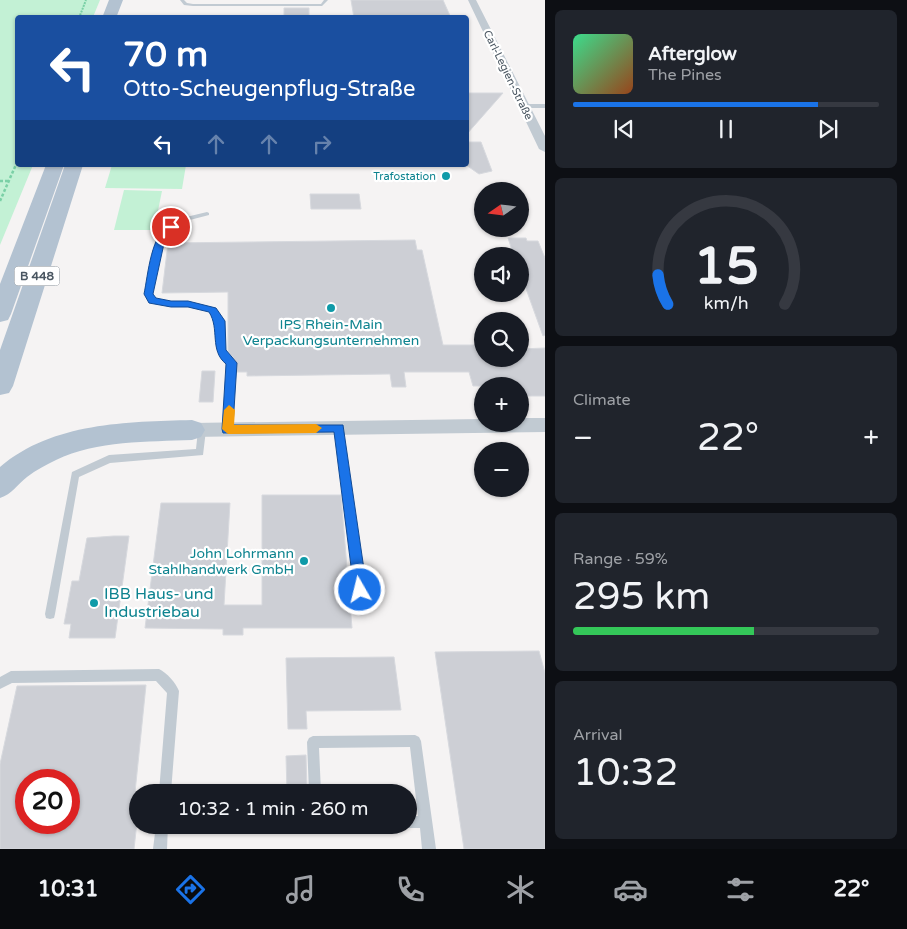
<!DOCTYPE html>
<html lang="en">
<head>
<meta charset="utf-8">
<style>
  :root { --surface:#171b24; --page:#20242c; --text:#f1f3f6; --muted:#9ea1a6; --line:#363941; --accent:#1a73e8 }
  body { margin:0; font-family:"Varela Round",sans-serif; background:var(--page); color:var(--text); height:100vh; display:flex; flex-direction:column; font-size:19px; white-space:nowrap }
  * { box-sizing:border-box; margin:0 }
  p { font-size:16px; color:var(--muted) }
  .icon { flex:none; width:28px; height:28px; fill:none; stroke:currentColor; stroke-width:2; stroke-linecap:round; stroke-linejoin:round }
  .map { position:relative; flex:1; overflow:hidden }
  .details { display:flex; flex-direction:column; gap:10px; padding:10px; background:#0d0f14; width:362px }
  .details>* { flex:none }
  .guide { position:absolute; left:15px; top:15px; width:454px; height:152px; border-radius:5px; box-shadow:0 1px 4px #0004; background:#1a4fa0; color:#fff; overflow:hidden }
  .needle { width:32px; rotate:256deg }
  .buttons { position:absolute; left:474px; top:182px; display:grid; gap:10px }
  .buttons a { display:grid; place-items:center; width:55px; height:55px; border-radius:50%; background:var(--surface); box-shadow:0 1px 4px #0004; font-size:25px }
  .speed { position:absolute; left:15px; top:769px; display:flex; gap:10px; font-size:25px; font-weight:700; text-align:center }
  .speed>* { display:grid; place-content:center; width:65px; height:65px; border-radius:50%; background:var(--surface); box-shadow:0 1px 4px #0004; line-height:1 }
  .speed .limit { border:8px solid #d22; background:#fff; color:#111 }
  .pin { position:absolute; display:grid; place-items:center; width:42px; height:42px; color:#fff; margin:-21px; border:2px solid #fff; border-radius:50%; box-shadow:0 1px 5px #0007 }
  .me { position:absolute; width:55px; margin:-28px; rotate:352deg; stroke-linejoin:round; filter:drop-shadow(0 0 4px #0008) }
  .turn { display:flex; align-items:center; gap:18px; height:105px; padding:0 25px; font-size:22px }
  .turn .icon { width:65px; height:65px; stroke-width:2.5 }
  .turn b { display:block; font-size:35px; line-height:42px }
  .lanes { display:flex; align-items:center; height:48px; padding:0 25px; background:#0003; justify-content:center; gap:25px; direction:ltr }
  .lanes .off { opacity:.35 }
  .big { font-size:38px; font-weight:600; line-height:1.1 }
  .details .card { flex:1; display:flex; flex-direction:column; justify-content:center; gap:8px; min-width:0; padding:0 18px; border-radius:8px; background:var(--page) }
  .details .dial { align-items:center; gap:0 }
  .dial svg { height:130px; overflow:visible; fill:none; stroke:var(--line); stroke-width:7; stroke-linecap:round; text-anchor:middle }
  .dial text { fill:var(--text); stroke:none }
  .song { display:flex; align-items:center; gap:15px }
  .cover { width:60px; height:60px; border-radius:8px; background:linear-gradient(135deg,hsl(150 70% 55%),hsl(20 70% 35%)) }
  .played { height:5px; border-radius:2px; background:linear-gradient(90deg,var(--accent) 80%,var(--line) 80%) }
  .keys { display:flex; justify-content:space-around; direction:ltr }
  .heat { display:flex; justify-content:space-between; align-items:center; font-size:28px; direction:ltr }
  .charge { height:8px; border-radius:4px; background:linear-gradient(90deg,#34c759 59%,var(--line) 0) }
  .trip { position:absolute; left:129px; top:784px; width:288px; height:50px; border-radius:25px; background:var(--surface); box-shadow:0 1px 4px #0004; font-weight:600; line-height:50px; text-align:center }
  .menu { display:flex; height:80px; justify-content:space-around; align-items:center; background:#090b0e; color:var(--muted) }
  .menu .icon { width:35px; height:35px }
  .menu .on { color:var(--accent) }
  .menu b { font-size:22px; color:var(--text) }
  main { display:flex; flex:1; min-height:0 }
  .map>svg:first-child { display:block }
  .green { fill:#c3f1d5 }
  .building { fill:#cdcfd5; stroke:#d7d9de; fill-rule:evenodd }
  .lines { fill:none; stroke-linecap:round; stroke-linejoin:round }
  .path-far1 { stroke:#7ad0a6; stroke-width:2; stroke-dasharray:2 1; stroke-linecap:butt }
  .path { stroke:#7ad0a6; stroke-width:2.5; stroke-dasharray:3 2; stroke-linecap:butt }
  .lane { fill:#c1cad2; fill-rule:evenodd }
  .street { fill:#c1cad2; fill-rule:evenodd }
  .primary { fill:#b3c2d1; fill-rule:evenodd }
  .route { fill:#1a73e8; stroke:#114b97 }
  .slow { fill:#f59e0b }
  .culture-dot { fill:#0f9aa8; stroke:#fff; stroke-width:2 }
  .labels { text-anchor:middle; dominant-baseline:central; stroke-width:4.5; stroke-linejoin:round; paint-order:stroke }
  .far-street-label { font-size:11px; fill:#4a5661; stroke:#fff }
  .far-culture-label { font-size:11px; fill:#0d838f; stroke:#fff; text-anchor:end }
  .shield { fill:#fff; stroke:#808990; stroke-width:1 }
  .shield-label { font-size:12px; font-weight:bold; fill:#4a5661 }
  .culture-label { font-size:14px; fill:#0d838f; stroke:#fff }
  .near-culture-label { font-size:16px; fill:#0d838f; stroke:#fff; text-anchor:start }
</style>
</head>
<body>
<main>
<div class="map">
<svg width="545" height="849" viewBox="0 0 545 849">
  <rect width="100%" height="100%" fill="#f5f3f3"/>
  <!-- green -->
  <path class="green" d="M0 0H100L93 17 18 18V165H33L0 245Z
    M112 165H186L182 189 105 188Z
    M124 190 162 191 154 230H114Z"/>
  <!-- building -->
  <path class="building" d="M351 0H443L451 18H354Z
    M284 8H309V18H284Z
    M466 93H503L466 135Z
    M466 142H481L492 171 479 174 466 165Z
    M310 194H359L361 209H311Z
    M508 238H526L527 241H538L545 258V335L543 336 520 272V256H514Z
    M415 240 417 250H422L443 345H482V359H520V349L545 348V396H520V386H473L469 372H404L406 387H392L390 374 247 376V372H236V362L228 351V292L162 293 168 243Z
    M202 371H215L213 402H199Z
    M262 495H341L352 628H243V635H223V629L145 628 161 503H230L224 605H262Z
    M114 536H129L115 638H69L71 624H64L72 581H79L87 538Z
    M539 651 545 673V849H464L435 652Z
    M394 657 401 710 306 711 307 729H288L286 658Z
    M146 685 132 822H137L134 849H0V764L17 686ZM26 780H69V822H26Z
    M306 755 307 792H287L286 756Z"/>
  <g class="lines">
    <!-- path-far1 -->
    <path class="path-far1" d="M79 18 86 0"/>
    <!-- path -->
    <path class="path" d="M0 181H9
      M0 201 18 160"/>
    <!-- lane -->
    <path class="lane" d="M180 0H184L187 3 193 4H321L324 0H328L322 6H193L184 5Z
      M545 104V108H523L520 106 523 104Z
      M207 212 209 213V215L186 221 173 228 163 239 153 294 155 299 171 301H188L216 308 224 321 226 352 235 363 231 429 230 431H224L223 429 227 364C209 346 224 333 210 312L188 307H171L149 303 145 294 158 237 169 226 182 218Z
      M339 425 342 426 343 428 365 590 364 593 360 595 356 593 355 590 335 428 336 426Z
      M202 427 205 428 206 430 203 455 110 463 79 477 55 614 54 618 50 619 46 618 45 614 72 472 109 455 196 449 198 430 199 428Z
      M159 669C167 673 176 683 179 691L171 792H159L167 693 156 681 12 683 0 689V677L11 671Z
      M415 735 419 737 421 741 436 849H422L420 828H408L403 825H408V816H418L410 747 319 748 321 792H309L307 742 309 738 313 736Z
      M156 825H168L167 849H153Z"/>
    <!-- street -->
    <path class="street" d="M468 0H476L545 136V152L539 149Z
      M520 418H545V432L192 437 186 435 183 430 186 425 192 423 482 419V424H520Z"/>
    <!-- primary -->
    <path class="primary" d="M109 0H123L116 18H102Z
      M46 165H64L11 314 8 320 0 322V284Z
      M65 165H83L13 386 9 393 0 395V350Z
      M192 420 201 423 205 430 201 437 192 440C148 442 97 440 56 460 46 465 36 470 27 477 17 485 12 494 0 498V467C53 422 127 422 192 420Z"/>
  </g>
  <!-- route -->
  <path class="route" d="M171 224 175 227 165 239 153 294 156 298 171 301H188L216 308 225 321 226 350 237 363 233 425H343L367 590 365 594 360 596 356 594 354 590 334 432 223 433 222 429 226 364C209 350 220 329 209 312L188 307H171L149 303 144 294C148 275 151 232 171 224Z"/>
  <!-- slow -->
  <path class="slow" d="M229 405 235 410 234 425 316 424 322 428 316 433 228 434 222 429 224 410Z"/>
  <!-- markers -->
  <g class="culture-dot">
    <circle cx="446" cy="176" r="5"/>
    <circle cx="331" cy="308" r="5"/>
    <circle cx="304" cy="561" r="5"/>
    <circle cx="94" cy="603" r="5"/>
  </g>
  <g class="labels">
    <!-- far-street labels -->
    <g class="far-street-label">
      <text transform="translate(508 75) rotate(64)">Carl-Legien-Straße</text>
    </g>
    <!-- far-culture labels -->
    <g class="far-culture-label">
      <text x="436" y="176">Trafostation</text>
    </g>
    <!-- shield labels -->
    <rect class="shield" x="14.5" y="266.5" width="45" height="19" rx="4"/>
    <g class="shield-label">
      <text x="37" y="276">B 448</text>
    </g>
    <!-- culture labels -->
    <g class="culture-label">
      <text x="331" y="324">IPS Rhein-Main<tspan x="331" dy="16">Verpackungsunternehmen</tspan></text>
      <text x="294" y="553" text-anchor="end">John Lohrmann<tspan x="294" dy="16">Stahlhandwerk GmbH</tspan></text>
    </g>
    <!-- near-culture labels -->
    <g class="near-culture-label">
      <text x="104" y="594">IBB Haus- und<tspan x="104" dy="18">Industriebau</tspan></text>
    </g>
  </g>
</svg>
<div class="buttons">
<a><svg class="needle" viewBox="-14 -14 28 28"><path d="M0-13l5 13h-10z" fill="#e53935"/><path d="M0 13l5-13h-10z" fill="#9ea1a6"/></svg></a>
<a><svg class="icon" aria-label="sound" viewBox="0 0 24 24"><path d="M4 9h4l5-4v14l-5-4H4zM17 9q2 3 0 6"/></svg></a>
<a><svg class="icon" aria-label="search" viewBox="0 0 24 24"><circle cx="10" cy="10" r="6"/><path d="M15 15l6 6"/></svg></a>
<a>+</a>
<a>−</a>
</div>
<div class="speed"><div class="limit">20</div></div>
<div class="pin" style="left:171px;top:227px;background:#d93025"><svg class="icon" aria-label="arrive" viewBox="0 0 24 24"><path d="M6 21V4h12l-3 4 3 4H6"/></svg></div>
<svg class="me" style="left:360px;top:590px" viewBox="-20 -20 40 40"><circle r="17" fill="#1a73e8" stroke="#fff" stroke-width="3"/><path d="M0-11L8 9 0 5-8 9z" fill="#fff"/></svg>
<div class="trip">10:32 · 1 min · 260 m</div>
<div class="guide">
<div class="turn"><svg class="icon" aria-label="left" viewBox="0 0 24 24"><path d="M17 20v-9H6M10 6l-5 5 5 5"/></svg><div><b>70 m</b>Otto-Scheugenpflug-Straße</div></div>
<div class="lanes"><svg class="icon" aria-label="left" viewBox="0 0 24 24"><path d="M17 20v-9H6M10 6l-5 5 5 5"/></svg><svg class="icon off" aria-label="ahead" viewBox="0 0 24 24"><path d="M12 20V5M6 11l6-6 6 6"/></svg><svg class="icon off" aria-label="ahead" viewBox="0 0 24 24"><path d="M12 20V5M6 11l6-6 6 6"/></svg><svg class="icon off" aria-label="right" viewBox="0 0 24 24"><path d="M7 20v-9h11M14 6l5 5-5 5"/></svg></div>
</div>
</div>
<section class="details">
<div class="card">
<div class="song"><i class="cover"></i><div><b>Afterglow</b><p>The Pines</p></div></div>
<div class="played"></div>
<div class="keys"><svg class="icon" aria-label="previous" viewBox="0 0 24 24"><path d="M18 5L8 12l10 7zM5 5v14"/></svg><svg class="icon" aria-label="pause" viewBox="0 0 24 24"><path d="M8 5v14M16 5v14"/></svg><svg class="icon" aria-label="next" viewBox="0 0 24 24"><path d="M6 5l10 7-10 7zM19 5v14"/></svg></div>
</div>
<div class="card dial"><svg viewBox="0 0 100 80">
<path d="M14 69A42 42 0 1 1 86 69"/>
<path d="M14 69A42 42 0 0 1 8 51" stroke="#1a73e8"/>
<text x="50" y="56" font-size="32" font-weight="700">15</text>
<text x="50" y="72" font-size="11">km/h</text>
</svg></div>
<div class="card"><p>Climate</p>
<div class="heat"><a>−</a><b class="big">22°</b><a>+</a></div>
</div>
<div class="card"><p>Range · 59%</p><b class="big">295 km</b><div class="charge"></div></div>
<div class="card"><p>Arrival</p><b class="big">10:32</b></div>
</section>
</main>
<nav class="menu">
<b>10:31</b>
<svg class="icon on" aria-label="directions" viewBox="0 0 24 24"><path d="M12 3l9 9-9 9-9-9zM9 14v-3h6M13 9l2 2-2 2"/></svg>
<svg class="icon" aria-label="music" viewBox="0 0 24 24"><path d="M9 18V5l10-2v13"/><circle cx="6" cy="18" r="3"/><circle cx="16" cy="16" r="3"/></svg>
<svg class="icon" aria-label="phone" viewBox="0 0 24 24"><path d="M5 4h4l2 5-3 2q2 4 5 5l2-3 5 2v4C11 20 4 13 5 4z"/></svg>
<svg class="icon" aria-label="climate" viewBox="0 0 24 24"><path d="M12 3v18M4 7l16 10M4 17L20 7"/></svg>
<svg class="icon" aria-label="car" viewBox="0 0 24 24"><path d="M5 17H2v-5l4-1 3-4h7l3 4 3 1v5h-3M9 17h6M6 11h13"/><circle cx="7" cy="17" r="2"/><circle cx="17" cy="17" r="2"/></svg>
<svg class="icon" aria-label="filters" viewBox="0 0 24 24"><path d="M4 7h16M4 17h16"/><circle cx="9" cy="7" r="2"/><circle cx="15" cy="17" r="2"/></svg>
<b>22°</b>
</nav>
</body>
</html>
